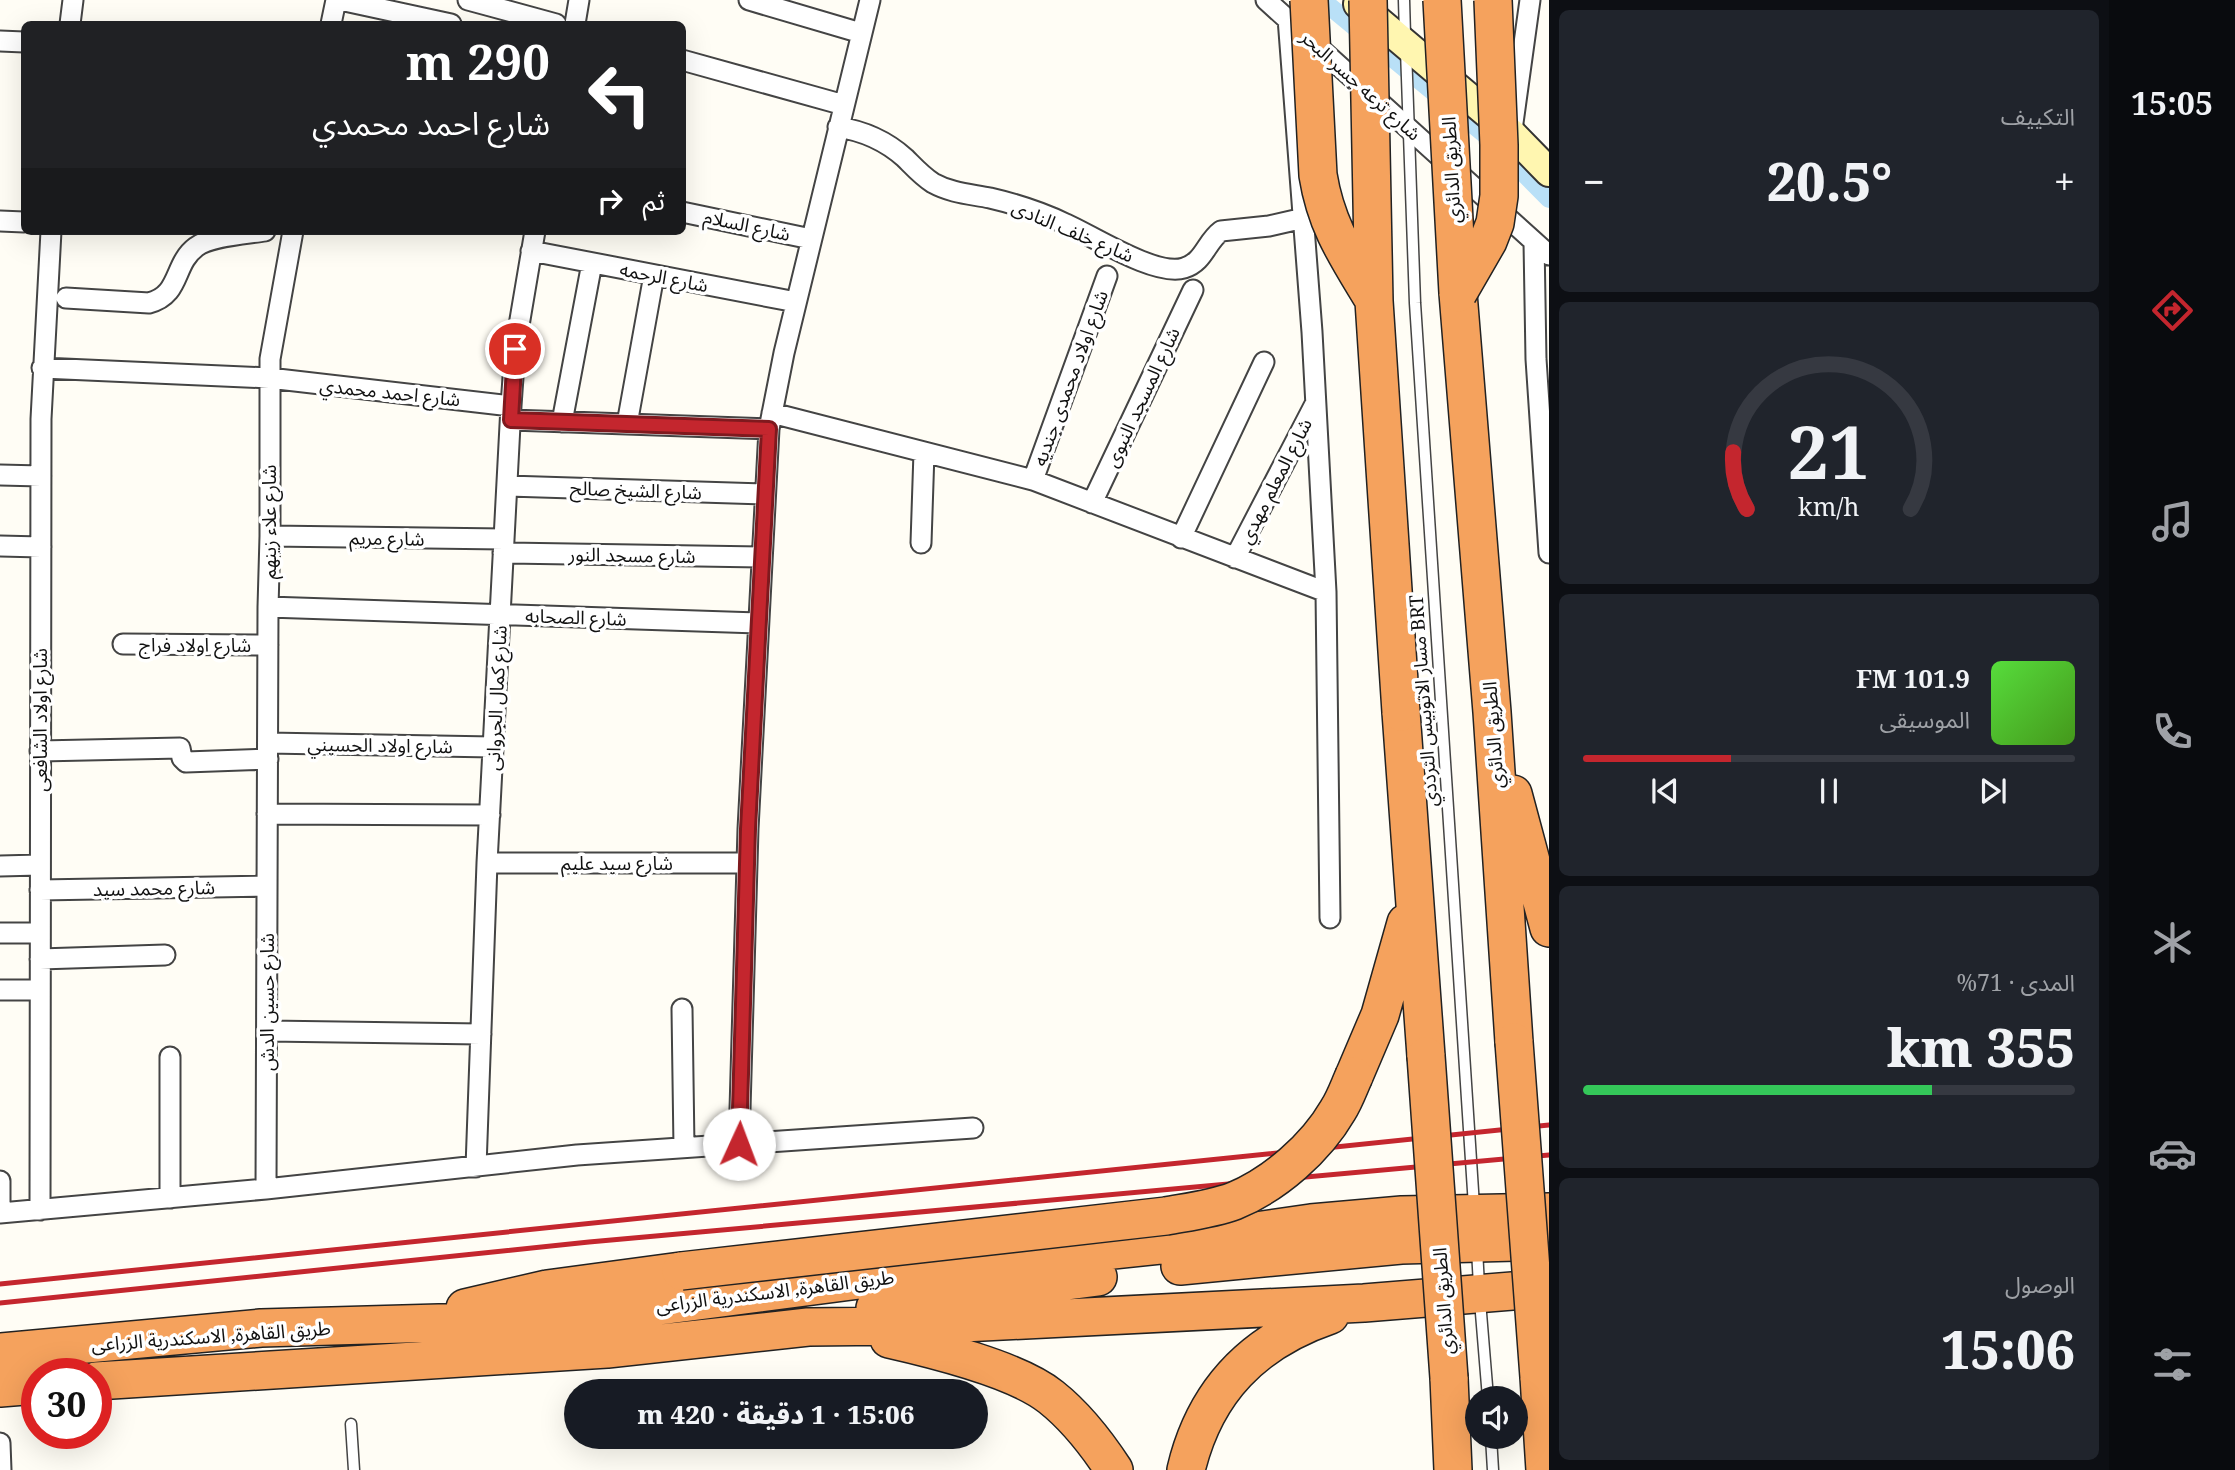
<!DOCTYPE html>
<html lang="ar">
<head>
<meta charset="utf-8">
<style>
  :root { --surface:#171b24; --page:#20242c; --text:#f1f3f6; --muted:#9ea1a6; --line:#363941; --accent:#c4262e }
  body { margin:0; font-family:"Noto Serif","Noto Sans Arabic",serif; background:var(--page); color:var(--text); direction:rtl; height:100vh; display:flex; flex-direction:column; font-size:26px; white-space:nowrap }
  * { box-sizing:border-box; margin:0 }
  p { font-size:23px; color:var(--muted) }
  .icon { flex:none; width:38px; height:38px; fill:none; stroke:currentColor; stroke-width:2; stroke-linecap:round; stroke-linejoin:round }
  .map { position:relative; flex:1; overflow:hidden; direction:ltr }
  .drawer { display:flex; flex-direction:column; gap:10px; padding:10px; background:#0d0f14; width:560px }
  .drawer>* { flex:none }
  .hud { position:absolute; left:21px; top:21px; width:665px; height:214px; border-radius:10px; box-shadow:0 7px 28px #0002; direction:rtl; background:#202124; color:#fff; overflow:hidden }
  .fabs { position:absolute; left:1465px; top:1386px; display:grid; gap:14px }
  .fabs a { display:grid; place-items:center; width:63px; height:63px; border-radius:50%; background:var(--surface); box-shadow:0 7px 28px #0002; font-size:35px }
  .speed { position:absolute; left:21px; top:1358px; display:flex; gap:14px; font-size:35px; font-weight:700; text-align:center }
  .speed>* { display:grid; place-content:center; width:91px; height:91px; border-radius:50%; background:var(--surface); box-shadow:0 7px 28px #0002; line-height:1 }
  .speed .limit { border:10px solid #d22; background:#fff; color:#111 }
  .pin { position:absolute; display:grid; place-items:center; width:60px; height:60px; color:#fff; margin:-30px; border:4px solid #fff; border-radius:50%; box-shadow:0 2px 7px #0007 }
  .me { position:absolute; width:77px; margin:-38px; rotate:2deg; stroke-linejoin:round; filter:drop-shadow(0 0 5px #0008) }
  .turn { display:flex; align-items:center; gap:24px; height:147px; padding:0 21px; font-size:32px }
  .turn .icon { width:91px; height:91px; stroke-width:2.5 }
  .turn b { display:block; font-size:49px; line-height:60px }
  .then { display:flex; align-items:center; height:66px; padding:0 21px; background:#0003; gap:14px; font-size:26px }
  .big { font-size:52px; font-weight:800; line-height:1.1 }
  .drawer .card { flex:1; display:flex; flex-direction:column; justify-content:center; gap:10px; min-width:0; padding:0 24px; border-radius:10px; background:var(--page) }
  .drawer .dial { align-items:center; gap:0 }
  .dial svg { height:182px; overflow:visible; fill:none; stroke:var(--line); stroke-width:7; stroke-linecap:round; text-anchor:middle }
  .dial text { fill:var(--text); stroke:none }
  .song { display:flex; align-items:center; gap:21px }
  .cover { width:84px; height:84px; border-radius:10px; background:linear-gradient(135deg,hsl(110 70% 55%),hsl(100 70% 35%)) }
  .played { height:7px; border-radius:4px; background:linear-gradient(90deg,var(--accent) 30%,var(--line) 30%) }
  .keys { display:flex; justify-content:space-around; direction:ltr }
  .heat { display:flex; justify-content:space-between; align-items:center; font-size:38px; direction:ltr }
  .charge { height:10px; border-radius:5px; background:linear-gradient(90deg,#34c759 71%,var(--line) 0) }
  .trip { position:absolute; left:564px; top:1379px; width:424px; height:70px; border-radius:35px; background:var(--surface); box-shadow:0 7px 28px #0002; font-weight:800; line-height:70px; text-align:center; direction:rtl }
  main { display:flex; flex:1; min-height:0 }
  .menu { display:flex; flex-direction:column; width:126px; justify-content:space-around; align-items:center; background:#090b0e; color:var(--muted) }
  .menu .icon { width:49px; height:49px }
  .menu .on { color:var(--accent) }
  .menu b { font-size:32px; color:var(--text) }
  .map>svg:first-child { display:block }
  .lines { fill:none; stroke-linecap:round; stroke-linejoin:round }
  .canal { stroke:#b9e0f7; stroke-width:18 }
  .lane-casing { stroke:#444; stroke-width:13 }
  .street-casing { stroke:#444; stroke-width:23 }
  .secondary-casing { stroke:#333; stroke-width:32 }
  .highway-casing { stroke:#222; stroke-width:40 }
  .lane { stroke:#fff; stroke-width:10 }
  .street { stroke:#fff; stroke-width:19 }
  .secondary { stroke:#fff6b0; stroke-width:28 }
  .highway { stroke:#f5a25d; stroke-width:37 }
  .rail { stroke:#c4262e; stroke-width:5 }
  .highway-bridge-casing { stroke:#222; stroke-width:40; stroke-linecap:butt }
  .highway-bridge { stroke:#f5a25d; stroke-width:37 }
  .route-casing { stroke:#7f191e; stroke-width:18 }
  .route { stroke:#c4262e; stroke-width:12 }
  .labels { text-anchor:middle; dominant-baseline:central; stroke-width:7; stroke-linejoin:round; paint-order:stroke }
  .street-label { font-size:19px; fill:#111; stroke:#fff }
</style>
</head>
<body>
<main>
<nav class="menu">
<b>15:05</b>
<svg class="icon on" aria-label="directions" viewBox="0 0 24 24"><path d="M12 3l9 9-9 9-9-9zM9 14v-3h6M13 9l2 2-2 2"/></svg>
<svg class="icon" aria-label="music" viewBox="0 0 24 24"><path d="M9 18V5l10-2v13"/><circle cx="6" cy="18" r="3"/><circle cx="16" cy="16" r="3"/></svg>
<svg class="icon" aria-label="phone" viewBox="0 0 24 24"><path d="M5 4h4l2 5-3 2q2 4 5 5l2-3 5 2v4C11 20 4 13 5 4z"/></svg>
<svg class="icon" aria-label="climate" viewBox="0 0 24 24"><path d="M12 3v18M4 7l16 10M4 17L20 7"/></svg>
<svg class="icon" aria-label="car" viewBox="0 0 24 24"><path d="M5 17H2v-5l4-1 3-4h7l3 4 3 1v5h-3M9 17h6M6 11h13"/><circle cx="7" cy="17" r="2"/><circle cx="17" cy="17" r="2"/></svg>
<svg class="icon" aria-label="filters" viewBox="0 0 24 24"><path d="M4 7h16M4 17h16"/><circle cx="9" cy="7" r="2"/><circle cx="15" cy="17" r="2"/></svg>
</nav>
<section class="drawer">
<div class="card"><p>التكييف</p>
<div class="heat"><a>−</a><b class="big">20.5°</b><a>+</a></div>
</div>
<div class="card dial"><svg viewBox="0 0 100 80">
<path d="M14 69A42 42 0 1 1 86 69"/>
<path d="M14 69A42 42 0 0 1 8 44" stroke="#c4262e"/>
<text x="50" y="56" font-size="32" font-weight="700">21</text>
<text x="50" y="72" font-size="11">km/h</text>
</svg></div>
<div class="card">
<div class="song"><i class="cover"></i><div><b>101.9 FM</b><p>الموسيقى</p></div></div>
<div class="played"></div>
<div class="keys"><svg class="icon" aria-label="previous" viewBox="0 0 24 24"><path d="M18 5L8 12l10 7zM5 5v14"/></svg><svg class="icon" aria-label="pause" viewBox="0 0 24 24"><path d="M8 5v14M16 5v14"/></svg><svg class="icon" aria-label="next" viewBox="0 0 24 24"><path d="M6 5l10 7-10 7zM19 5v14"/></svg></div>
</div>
<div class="card"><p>المدى · 71%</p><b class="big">355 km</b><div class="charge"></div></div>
<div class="card"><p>الوصول</p><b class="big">15:06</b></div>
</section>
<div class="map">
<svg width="1549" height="1470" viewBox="0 0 1549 1470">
  <rect width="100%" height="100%" fill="#fffdf5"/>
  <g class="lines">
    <!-- canal -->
    <path class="canal" d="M1322 0 1488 137 1549 199"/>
    <!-- lane casing -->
    <g class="lane-casing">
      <path id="lane" d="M1404 0 1405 35
        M1406 50 1415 303 1474 1206
        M1477 1249 1479 1286
        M1480 1301 1488 1398
        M351 1424 354 1470
        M1491 1437 1493 1470"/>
    </g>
    <!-- street casing -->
    <g class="street-casing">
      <path id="street" d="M340 0 451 24
        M468 0 556 24
        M749 0 861 33
        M1266 0 1549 255
        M1288 18 1312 332 1326 592 1330 918
        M70 24 73 0
        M331 24 336 0
        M575 24 579 0
        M0 41 24 42
        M682 60 844 105
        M838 127C864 131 885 140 905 158 914 167 922 176 933 183 951 193 970 194 990 198 1016 204 1041 212 1066 224 1093 236 1156 277 1184 268 1204 262 1206 242 1221 231L1269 226 1304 218
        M1512 130 1530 0
        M682 212 811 239
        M0 221 24 222
        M1534 242 1536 359 1549 553
        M531 251 796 302
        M66 298 149 303C181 295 173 264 196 247 210 236 246 234 265 231
        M42 368 269 378 511 406
        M772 413 1033 480 1326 592
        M511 420 769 429
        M562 422 592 263
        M627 424 654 275
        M0 475 41 476
        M1033 480 1107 276
        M507 486 765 494
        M1092 503 1193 290
        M270 536 504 539
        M1181 538 1264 362
        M921 543 924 452
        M0 546 41 547
        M503 553 761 557
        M1235 558 1315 404
        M268 607 758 623
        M123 644 268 645
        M268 743 493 747
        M40 751 180 748 182 758 186 762 268 759
        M267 814 490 815
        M487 863H747
        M0 866 39 865
        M40 890 267 886
        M0 933H39
        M40 959 165 955
        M0 990H40
        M682 1009 684 1147
        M268 1031 481 1034
        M170 1057V1198
        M739 1144 748 829 769 429 784 353 870 0
        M476 1167 487 863 511 406 515 349 535 231
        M0 1181V1213
        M266 1189 268 607 270 536V359L293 231
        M40 1210 41 419 51 231
        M0 1213 266 1189 577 1155 973 1128
        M0 1443 1 1470"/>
    </g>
    <!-- secondary casing -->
    <g class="secondary-casing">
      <path id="secondary" d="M1358 4 1512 134 1549 172"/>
    </g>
    <!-- highway casing -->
    <g class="highway-casing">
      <path id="highway" d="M1458 293 1492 712 1514 1042
        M1401 712 1426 1056
        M1513 794 1549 928
        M1354 1076 1380 1015 1406 923
        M1180 1266 1401 1245 1549 1241
        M465 1308 547 1289 681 1271
        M875 1308 898 1303 1098 1277
        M889 1339C933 1349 1016 1369 1051 1397 1075 1416 1097 1444 1114 1470
        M0 1352 261 1328 510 1321 606 1313 982 1264 1160 1245 1311 1223 1402 1215 1549 1212
        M1539 1377 1545 1470
        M1449 1378 1453 1470
        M96 1381 607 1349 808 1327 904 1326 1364 1303 1549 1288
        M0 1388 37 1385
        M1186 1470C1205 1390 1254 1341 1330 1315"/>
    </g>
    <!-- lane -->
    <use href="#lane" class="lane"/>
    <!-- street -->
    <use href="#street" class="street"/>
    <!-- secondary -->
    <use href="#secondary" class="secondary"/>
    <!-- highway -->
    <use href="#highway" class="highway"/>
    <!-- rail -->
    <path class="rail" d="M0 1284 1549 1125
      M0 1303 589 1242 1549 1155"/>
    <!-- highway-bridge casing -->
    <g class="highway-bridge-casing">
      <path id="highway-bridge" d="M1309 0 1318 175C1326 225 1346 254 1372 297
        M1368 0 1374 301 1401 712
        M1442 0 1458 293
        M1458 293 1488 241 1495 223 1499 196V145L1493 0
        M1514 1042 1539 1377
        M1426 1056 1449 1378
        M681 1271 1166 1216C1188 1212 1213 1209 1234 1201 1275 1184 1316 1148 1338 1110 1345 1099 1349 1087 1354 1076"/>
    </g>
    <!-- highway-bridge -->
    <use href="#highway-bridge" class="highway-bridge"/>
  </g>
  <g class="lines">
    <!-- route casing -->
    <g class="route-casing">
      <path id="route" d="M515 349 511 420 769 429 748 829 739 1144"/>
    </g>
    <!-- route -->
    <use href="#route" class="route"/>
  </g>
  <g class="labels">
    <!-- street labels -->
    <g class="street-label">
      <text transform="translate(1361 85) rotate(42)">شارع ترعه جسر البحر</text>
      <text transform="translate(1451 170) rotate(-93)">الطريق الدائري</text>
      <text transform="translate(747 225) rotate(12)">شارع السلام</text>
      <text transform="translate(1073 231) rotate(23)">شارع خلف النادى</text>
      <text transform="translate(664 277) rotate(11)">شارع الرحمه</text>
      <text transform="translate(1070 378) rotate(-70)">شارع اولاد محمدى جنديه</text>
      <text transform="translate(390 392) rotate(6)">شارع احمد محمدي</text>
      <text transform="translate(1142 397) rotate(-65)">شارع المسجد النبوى</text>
      <text transform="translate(1275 481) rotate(-63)">شارع المعلم مهدي</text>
      <text transform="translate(636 490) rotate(2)">شارع الشيخ صالح</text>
      <text transform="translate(269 522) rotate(-90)">شارع علاء زينهم</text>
      <text transform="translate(387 538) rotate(1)">شارع مريم</text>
      <text transform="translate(632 555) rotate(1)">شارع مسجد النور</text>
      <text transform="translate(576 617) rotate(2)">شارع الصحابه</text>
      <text x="195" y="645">شارع اولاد فراج</text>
      <text transform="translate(496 698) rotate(-87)">شارع كمال الجروانى</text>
      <text transform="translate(1423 701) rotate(-94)">مسار الاتوبيس الترددي BRT</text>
      <text transform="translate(40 720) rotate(-90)">شارع اولاد الشافعى</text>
      <text transform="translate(1493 735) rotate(-94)">الطريق الدائري</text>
      <text transform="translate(380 745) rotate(1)">شارع اولاد الحسيني</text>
      <text x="617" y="863">شارع سيد عليم</text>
      <text transform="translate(154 888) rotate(-1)">شارع محمد سيد</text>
      <text transform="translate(267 1002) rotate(-90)">شارع حسين الدش</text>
      <text transform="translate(775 1291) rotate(-7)">طريق القاهرة, الاسكندرية الزراعى</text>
      <text transform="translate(1443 1301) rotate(-94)">الطريق الدائري</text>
      <text transform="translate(211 1336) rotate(-4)">طريق القاهرة, الاسكندرية الزراعى</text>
    </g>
  </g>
</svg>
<div class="fabs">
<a><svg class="icon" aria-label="sound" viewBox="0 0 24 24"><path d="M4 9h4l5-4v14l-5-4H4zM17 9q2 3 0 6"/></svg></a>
</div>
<div class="speed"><div class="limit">30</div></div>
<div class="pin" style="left:515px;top:349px;background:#d93025"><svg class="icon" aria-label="arrive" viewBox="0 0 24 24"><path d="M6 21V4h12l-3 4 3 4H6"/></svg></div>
<svg class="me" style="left:739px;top:1144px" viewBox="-20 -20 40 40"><circle r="19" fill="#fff"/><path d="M0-13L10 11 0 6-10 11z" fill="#c4262e"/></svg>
<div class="trip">15:06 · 1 دقيقة · 420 m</div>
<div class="hud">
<div class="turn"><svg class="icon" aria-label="left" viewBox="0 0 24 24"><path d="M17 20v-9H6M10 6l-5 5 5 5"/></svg><div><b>290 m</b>شارع احمد محمدي</div></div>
<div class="then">ثم<svg class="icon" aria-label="right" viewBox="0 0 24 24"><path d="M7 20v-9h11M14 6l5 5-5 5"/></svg></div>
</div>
</div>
</main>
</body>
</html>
